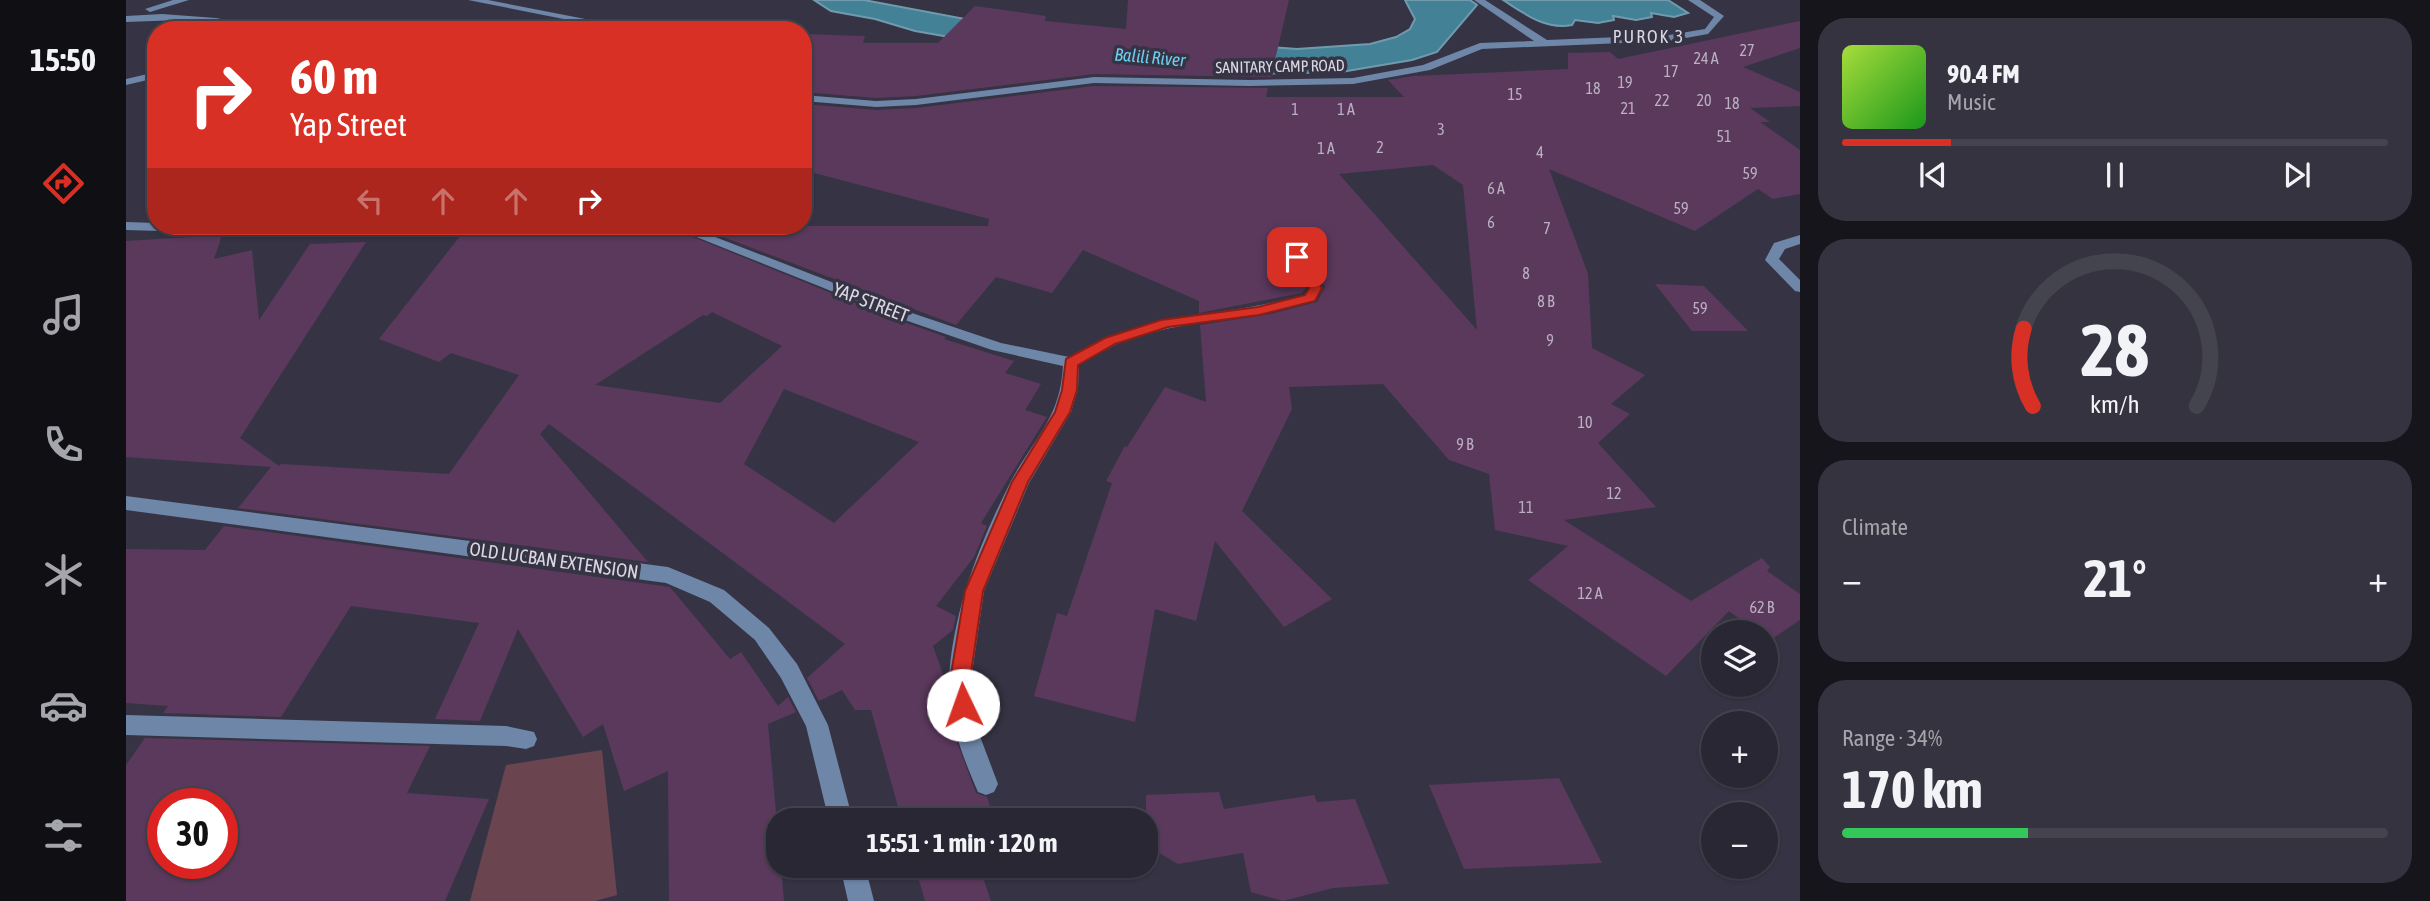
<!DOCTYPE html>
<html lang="en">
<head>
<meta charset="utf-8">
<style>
  :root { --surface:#282733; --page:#34333f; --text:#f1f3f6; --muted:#a5a5ac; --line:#44444e; --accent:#d93025 }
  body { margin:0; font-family:"Asap Condensed",sans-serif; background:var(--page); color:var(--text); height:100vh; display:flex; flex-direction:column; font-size:26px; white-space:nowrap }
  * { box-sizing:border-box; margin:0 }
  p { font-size:23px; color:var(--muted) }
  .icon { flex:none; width:38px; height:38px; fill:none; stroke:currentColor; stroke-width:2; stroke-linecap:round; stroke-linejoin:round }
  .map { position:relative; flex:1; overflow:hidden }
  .panel { display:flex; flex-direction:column; gap:18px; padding:18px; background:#16151c; width:630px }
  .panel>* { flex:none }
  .hud { position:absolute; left:21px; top:21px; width:665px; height:214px; border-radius:28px; box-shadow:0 2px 5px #0004,0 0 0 2px var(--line); background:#d93025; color:#fff; overflow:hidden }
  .controls { position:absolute; left:1575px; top:620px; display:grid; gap:14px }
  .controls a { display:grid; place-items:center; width:77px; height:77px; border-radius:50%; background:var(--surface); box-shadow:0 2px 5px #0004,0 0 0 2px var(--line); font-size:35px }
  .speed { position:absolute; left:21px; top:788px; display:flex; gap:14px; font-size:35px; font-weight:700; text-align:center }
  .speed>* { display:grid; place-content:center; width:91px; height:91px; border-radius:50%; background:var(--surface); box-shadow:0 2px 5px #0004,0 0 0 2px var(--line); line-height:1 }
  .speed .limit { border:10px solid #d22; background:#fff; color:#111 }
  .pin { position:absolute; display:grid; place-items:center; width:60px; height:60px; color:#fff; margin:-30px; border-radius:14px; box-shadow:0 4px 10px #0006 }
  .me { position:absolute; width:77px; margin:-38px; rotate:357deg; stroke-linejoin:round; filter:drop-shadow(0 0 5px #0008) }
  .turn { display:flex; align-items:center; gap:24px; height:147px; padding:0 28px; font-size:32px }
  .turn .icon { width:91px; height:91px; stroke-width:2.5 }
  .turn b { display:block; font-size:49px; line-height:60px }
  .lanes { display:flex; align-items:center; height:66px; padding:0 28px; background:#0003; justify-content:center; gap:35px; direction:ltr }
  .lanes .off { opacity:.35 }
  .big { font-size:52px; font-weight:700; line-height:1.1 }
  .panel .widget { flex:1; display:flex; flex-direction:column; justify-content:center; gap:10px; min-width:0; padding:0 24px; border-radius:28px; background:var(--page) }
  .panel .dial { align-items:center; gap:0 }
  .dial svg { height:182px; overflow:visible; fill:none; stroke:var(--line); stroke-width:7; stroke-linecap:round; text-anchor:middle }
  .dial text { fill:var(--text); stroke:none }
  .song { display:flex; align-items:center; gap:21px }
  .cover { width:84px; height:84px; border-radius:10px; background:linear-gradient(135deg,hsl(80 70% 55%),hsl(120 70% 35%)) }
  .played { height:7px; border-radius:4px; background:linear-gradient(90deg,var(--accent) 20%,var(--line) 20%) }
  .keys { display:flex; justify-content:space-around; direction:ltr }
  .heat { display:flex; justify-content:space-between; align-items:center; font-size:38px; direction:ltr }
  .charge { height:10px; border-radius:5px; background:linear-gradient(90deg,#34c759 34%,var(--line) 0) }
  .trip { position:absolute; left:640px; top:808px; width:392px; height:70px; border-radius:28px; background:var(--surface); box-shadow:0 2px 5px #0004,0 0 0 2px var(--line); font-weight:700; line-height:70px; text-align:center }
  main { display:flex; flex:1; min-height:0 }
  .menu { display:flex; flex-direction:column; width:126px; justify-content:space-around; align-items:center; background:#101014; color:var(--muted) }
  .menu .icon { width:49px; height:49px }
  .menu .on { color:var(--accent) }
  .menu b { font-size:32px; color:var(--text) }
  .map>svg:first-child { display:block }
  .green { fill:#6a4550 }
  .water { fill:#438196; stroke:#709bad; stroke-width:2 }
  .building { fill:#5b395d; fill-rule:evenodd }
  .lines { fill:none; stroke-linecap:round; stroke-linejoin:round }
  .minor { fill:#6e86a8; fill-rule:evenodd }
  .route { fill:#d93025; stroke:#8d1f18; stroke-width:2 }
  .labels { text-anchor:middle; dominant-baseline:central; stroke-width:7; stroke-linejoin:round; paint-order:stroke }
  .number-label { font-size:16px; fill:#bab0c1 }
  .far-street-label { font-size:16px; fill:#d9d7e2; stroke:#363444 }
  .far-neighbourhood-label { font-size:18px; letter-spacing:2px; fill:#d9d7e2; stroke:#363444 }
  .far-water-label { font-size:18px; font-style:italic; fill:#6eceef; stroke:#363444 }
  .street-label { font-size:19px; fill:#d9d7e2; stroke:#363444 }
</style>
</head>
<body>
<main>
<nav class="menu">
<b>15:50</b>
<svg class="icon on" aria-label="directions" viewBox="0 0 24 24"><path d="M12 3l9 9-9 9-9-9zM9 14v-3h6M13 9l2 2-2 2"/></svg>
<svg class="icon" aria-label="music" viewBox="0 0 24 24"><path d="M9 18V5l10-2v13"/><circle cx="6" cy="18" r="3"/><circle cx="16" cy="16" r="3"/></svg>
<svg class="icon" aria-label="phone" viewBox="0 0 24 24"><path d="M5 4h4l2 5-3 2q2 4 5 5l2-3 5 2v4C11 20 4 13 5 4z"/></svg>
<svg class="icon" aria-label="climate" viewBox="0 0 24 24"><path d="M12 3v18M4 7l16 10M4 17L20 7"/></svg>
<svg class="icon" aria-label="car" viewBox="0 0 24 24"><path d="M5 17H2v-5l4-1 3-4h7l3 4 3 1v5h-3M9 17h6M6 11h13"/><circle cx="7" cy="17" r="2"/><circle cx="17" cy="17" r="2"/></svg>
<svg class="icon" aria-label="filters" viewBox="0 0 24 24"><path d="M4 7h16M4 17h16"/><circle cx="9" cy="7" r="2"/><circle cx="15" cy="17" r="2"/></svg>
</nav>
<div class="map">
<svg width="1674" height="901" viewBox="0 0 1674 901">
  <rect width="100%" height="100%" fill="#363444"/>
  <!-- green -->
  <path class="green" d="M476 750 491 895 469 901H344L380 765Z"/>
  <!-- water -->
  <path class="water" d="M688 0H738L913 33 1001 36 1171 49 1244 44 1270 37 1284 29 1289 19 1279 0H1344L1351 5 1311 52 1286 60 1215 72 1122 74 944 58 789 31 749 19 705 11Z
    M1377 0H1542L1562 13 1548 17 1525 13 1526 17 1510 20 1487 16 1488 20 1472 23 1449 20 1446 25C1419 30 1399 14 1377 0Z"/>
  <!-- building -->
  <path class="building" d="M1002 0H1163L1145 77 968 74 790 96 750 98 677 92V34L739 36 737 43H812L849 6 920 16 919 21 1000 29Z
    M1674 21V48L1617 67 1674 92V106L1624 108 1644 122H1634L1674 150V194L1647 199 1632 189 1569 231 1423 169 1462 274 1466 348 1519 375 1485 404 1504 414 1472 443 1530 507 1438 520 1565 601 1636 558 1644 567 1641 571 1674 594V620L1643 641 1640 632H1631L1603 611 1540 676 1402 580 1442 546 1369 530 1363 474 1323 460 1257 384 1163 387 1166 409 1116 511 1206 599 1158 627 1089 541 1070 621 1029 609 1009 722 908 696 931 613 941 616 986 483 980 481 999 446 1001 447 1039 387 1080 402 1074 325 1145 314 1191 302 1199 287 1178 253 1166 251 1162 256 1180 288 1176 293 1073 313V301L957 250 926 293 870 277 830 325 568 226H862L863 219 677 170V104L750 110 790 108 968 86 1142 88 1140 97H1278L1262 80 1288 76 1442 69V53L1484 52 1492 59ZM1307 165 1337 185 1351 330 1213 174Z
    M342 226H540L769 319 820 337 818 339 888 361 879 373 915 384 899 410 921 417 855 523 861 526 848 557 810 606 830 616 827 630 807 646 820 683 822 708 829 737 850 793 861 797 864 806 834 815 836 821H776L745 710H729L716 690 693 701 681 678 719 644 423 424 414 434 522 562 112 508 145 467 0 457V241L96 235 88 259 126 250 133 320 184 244 240 242 114 438 153 466 155 464 323 474 393 375 325 353 313 362 253 339ZM586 312 656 346 594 403 469 385 577 315 581 316ZM658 389 793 442 708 523 618 464Z
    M1529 284 1578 286 1622 331H1566Z
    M98 526 544 587 604 659 615 652 652 706 662 697 670 712 642 724 658 901H543L542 771 498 791 477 724 457 737 392 629 354 721 309 719 353 623 225 606 155 717 37 713 42 706 0 703V549L79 550Z
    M19 738 304 746 281 793 363 799 319 901H0V765ZM37 803H96V863H37Z
    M1433 778 1476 863 1338 869 1303 785Z
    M1093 792 1098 809 1188 795 1191 802 1229 799 1263 884 1207 888 1157 901 1125 892 1117 853 1052 864 1020 845V795Z
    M789 866H853L865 901H799Z"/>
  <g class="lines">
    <!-- minor -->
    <path class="minor" d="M47 0H63L24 12 19 9Z
      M342 0H362L516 30H493Z
      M1348 0H1359L1421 40 1543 35 1579 29 1588 17 1562 0H1574L1598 16 1582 34 1543 41 1356 49 1304 70 1227 84 1124 86 968 83 790 105 750 107 677 101V95L750 101 790 99 968 77 1124 80 1227 78 1297 65 1354 43 1408 41Z
      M36 14 90 18 149 30H128L54 20 0 22V16Z
      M30 72V78L0 85V79Z
      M0 222 30 223V226H240L238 229 204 236 0 230Z
      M543 226H561L780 311 875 343 943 357C1019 312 1096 318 1178 295L1183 288 1164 257 1166 254H1176L1197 288 1189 301C1131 318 1068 319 1010 337 990 343 971 354 953 365L952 389 945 412 903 483 858 591 845 680 852 731 872 784 868 792 860 795 852 792C837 758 821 716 823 679 827 610 854 542 885 481 908 438 934 419 937 366L866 350 770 317Z
      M1674 235V244L1659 249 1653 259 1674 280V292L1669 291 1639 260 1648 243Z
      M0 496 542 567 598 590 643 628 671 664 702 725 727 821H703L680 726 655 678 629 640 584 602 540 583 0 510Z
      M0 715 380 726 408 732 411 739 408 746 400 749 380 746 0 735Z
      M714 866H739L748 901H722Z"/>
  </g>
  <!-- route -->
  <path class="route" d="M1171 253 1176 255 1196 288 1189 301 1133 315 1042 327 989 344 952 365 951 390 944 412 902 482 857 591 844 680 847 705 844 712 837 714 830 712 824 680 839 591 886 482 929 412 936 390 940 359 979 338 1035 320 1132 307 1179 295 1183 288 1165 257Z"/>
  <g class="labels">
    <!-- number labels -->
    <g class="number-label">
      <text x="1621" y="50">27</text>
      <text x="1580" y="58">24 A</text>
      <text x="1545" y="71">17</text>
      <text x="1499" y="82">19</text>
      <text x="1467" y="88">18</text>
      <text x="1389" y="94">15</text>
      <text x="1536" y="100">22</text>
      <text x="1578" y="100">20</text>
      <text x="1606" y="103">18</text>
      <text x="1502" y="108">21</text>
      <text x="1169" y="109">1</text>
      <text x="1220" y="109">1 A</text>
      <text x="1315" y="129">3</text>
      <text x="1598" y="136">51</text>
      <text x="1254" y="147">2</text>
      <text x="1200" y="148">1 A</text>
      <text x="1414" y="152">4</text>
      <text x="1624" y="173">59</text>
      <text x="1370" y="188">6 A</text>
      <text x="1555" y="208">59</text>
      <text x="1365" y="222">6</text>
      <text x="1421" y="228">7</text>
      <text x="1400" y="273">8</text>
      <text x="1420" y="301">8 B</text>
      <text x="1574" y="308">59</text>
      <text x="1424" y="340">9</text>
      <text x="1459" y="422">10</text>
      <text x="1339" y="444">9 B</text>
      <text x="1488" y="493">12</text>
      <text x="1400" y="507">11</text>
      <text x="1464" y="593">12 A</text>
      <text x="1636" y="607">62 B</text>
    </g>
    <!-- far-street labels -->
    <g class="far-street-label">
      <text transform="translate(1154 66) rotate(-1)">SANITARY CAMP ROAD</text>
    </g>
    <!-- far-neighbourhood labels -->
    <g class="far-neighbourhood-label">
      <text x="1523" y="36">PUROK 3</text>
    </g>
    <!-- far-water labels -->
    <g class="far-water-label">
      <text transform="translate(1024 57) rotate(5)">Balili River</text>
    </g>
    <!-- street labels -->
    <g class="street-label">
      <text transform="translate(745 302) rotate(21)">YAP STREET</text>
      <text transform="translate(428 560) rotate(8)">OLD LUCBAN EXTENSION</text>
    </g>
  </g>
</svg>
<div class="controls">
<a><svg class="icon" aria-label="layers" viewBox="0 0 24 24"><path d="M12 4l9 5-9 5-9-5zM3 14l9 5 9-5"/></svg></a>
<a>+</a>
<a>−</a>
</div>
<div class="speed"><div class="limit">30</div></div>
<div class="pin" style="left:1171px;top:257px;background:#d93025"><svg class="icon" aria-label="arrive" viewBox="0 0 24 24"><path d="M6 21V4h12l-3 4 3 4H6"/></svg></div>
<svg class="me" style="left:837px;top:705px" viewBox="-20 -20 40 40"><circle r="19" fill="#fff"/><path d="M0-13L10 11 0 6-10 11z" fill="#d93025"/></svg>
<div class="trip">15:51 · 1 min · 120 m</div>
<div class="hud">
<div class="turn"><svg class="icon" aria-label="right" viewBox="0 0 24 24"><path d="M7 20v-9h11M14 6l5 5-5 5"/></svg><div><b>60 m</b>Yap Street</div></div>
<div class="lanes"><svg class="icon off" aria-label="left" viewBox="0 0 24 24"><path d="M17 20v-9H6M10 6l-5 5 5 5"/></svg><svg class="icon off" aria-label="ahead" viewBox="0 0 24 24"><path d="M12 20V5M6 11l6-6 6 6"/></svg><svg class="icon off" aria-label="ahead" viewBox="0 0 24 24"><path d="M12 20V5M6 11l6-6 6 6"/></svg><svg class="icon" aria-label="right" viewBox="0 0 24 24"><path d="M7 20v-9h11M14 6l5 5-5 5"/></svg></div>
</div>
</div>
<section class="panel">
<div class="widget">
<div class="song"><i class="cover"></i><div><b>90.4 FM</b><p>Music</p></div></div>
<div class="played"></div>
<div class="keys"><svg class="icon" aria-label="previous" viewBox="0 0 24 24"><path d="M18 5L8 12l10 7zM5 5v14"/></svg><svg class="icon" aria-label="pause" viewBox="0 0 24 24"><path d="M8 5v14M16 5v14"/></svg><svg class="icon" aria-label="next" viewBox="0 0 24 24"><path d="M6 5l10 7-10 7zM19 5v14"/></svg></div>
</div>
<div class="widget dial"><svg viewBox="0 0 100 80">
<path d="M14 69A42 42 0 1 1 86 69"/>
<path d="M14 69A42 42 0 0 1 10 35" stroke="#d93025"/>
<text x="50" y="56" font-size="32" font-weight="700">28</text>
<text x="50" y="72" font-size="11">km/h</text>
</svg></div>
<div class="widget"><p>Climate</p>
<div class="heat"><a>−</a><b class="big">21°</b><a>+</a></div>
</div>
<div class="widget"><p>Range · 34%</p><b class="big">170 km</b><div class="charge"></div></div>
</section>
</main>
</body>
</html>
